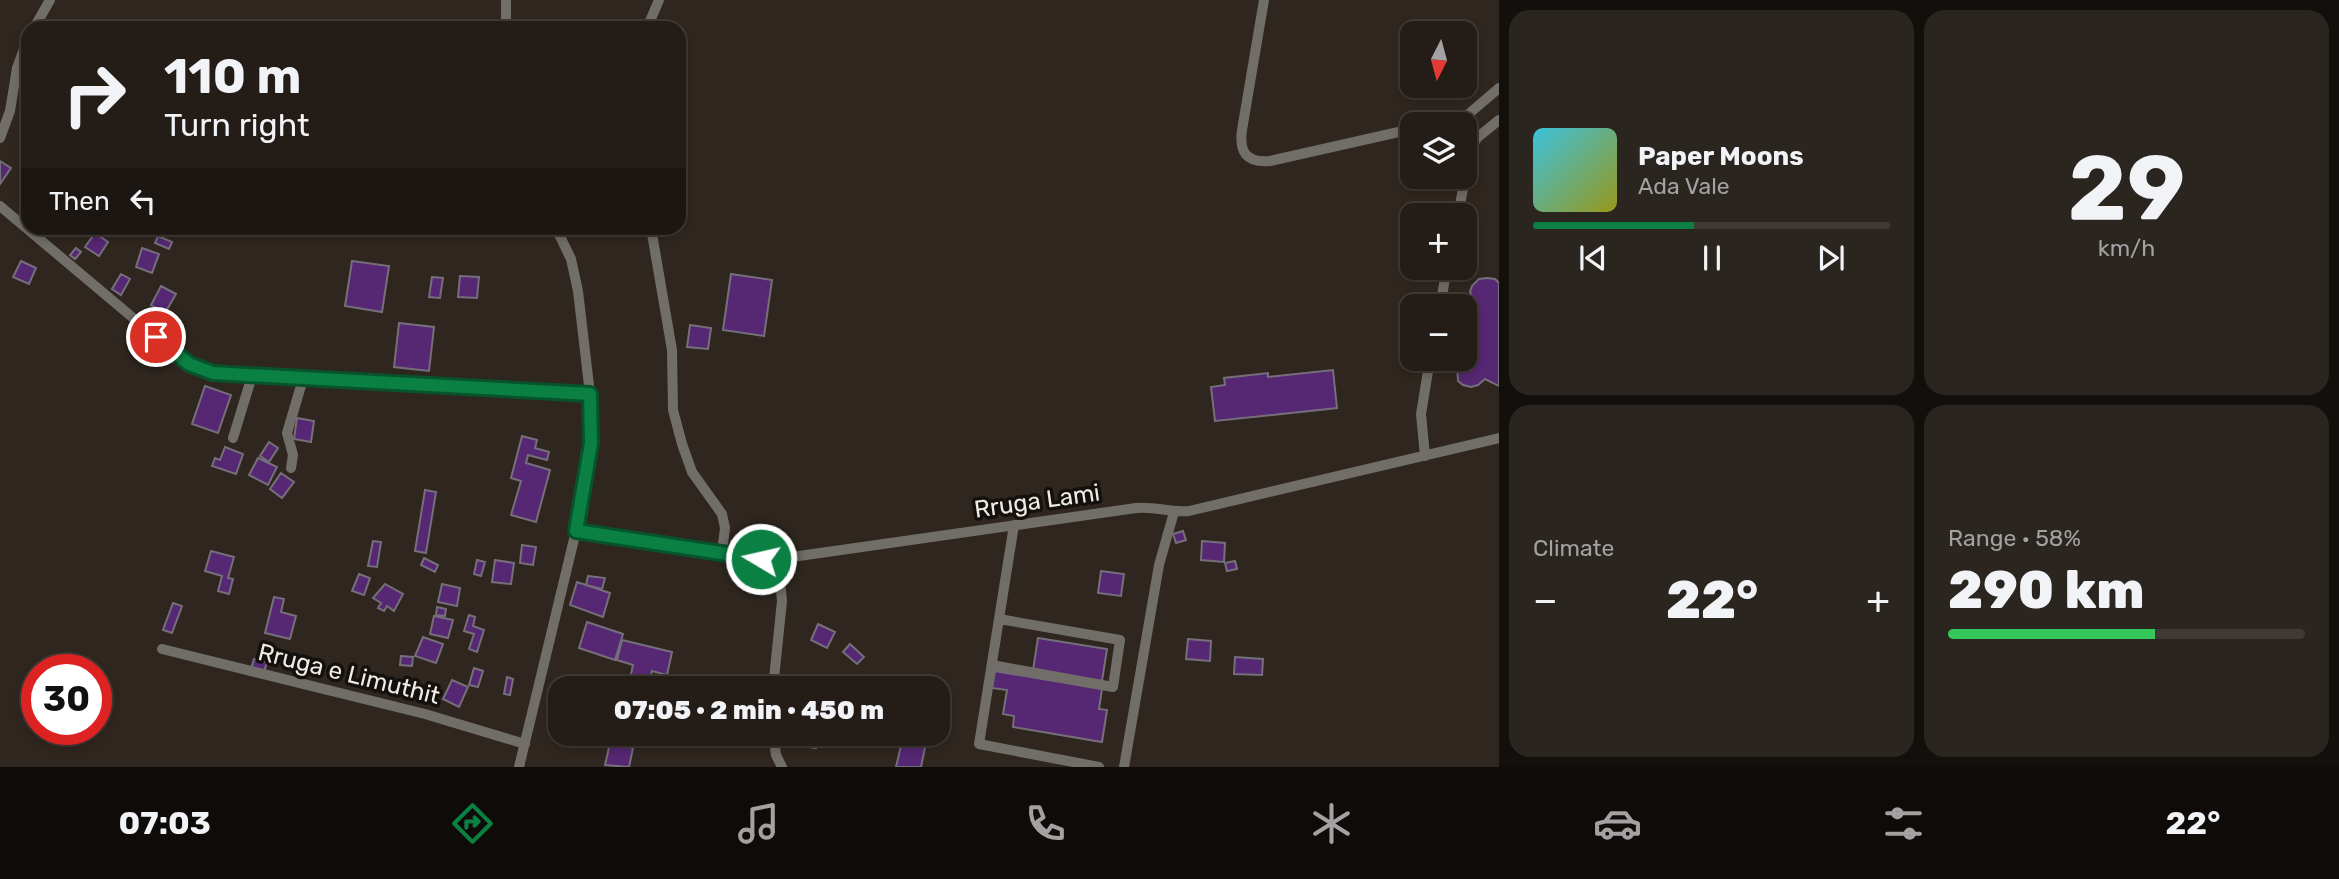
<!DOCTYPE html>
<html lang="en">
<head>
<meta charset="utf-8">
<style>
  :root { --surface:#231c17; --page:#2b2520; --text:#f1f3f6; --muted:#a3a1a1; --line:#403a36; --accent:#0b8043 }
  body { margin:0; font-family:Rubik,sans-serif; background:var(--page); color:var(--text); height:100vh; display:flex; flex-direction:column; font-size:26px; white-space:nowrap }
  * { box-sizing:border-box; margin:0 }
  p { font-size:23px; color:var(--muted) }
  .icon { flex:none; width:38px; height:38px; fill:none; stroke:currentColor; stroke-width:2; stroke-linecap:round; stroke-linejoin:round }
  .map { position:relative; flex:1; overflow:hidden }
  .side { display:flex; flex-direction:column; gap:10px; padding:10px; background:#130f0d; width:840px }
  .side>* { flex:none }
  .top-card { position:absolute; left:21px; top:21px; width:665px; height:214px; border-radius:21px; box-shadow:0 4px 10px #0003,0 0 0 2px var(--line); background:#231c17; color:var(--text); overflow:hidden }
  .needle { width:46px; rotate:186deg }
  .tools { position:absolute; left:1400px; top:21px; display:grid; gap:14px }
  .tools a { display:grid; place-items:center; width:77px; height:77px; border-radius:14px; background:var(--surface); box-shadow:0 4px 10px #0003,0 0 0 2px var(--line); font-size:35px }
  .speed { position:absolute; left:21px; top:654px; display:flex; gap:14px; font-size:35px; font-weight:700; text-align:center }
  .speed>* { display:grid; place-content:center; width:91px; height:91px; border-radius:50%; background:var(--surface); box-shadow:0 4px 10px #0003,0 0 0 2px var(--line); line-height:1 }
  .speed .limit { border:10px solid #d22; background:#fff; color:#111 }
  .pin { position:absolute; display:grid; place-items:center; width:60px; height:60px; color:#fff; margin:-30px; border:4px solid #fff; border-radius:50%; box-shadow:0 2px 7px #0007 }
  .me { position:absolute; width:77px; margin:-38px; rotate:279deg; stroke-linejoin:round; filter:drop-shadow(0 0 5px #0008) }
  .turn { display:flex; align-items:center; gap:24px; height:147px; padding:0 28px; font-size:32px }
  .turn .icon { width:91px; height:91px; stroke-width:2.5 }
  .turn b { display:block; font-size:49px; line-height:60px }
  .then { display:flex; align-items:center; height:66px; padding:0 28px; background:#0003; gap:14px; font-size:26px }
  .big { font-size:52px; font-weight:800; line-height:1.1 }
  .side .widget { flex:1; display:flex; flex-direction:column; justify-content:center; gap:10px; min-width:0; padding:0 24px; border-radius:21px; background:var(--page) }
  .side .dial { align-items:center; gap:0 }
  .dial b { font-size:91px; line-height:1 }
  .song { display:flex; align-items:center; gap:21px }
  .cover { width:84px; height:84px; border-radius:10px; background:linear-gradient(135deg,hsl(190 70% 55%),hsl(60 70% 35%)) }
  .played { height:7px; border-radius:4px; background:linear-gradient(90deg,var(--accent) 45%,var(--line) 45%) }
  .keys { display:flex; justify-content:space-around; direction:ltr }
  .heat { display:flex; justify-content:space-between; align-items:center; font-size:38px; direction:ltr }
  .charge { height:10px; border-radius:5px; background:linear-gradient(90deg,#34c759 58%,var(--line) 0) }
  .side .tiles { flex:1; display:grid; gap:10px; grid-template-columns:repeat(2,1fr) }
  .trip { position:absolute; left:548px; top:676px; width:402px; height:70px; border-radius:21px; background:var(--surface); box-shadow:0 4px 10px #0003,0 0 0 2px var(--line); font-weight:800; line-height:70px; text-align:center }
  .menu { display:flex; height:112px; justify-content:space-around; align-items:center; background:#0e0b09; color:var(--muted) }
  .menu .icon { width:49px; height:49px }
  .menu .active { color:var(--accent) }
  .menu b { font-size:32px; color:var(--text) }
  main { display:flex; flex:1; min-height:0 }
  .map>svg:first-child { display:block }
  .building { fill:#562773; stroke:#756f7a; stroke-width:2 }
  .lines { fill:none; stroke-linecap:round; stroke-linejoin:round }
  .minor { stroke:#716e69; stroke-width:10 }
  .route-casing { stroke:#07532c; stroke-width:18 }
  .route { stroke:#0b8043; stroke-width:12 }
  .labels { text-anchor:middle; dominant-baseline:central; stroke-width:7; stroke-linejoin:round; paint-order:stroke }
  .street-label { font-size:24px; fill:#f1ebe6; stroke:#14100d }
</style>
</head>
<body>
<main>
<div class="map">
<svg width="1499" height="767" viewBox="0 0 1499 767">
  <rect width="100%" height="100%" fill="#2f261f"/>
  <!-- building -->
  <path class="building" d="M0 161 11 168 0 184Z
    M95 233 108 242 99 256 85 247Z
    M158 236 172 242 169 249 155 243Z
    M76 248 81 252 75 259 70 255Z
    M142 248 159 254 152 273 136 267Z
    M21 261 36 268 29 284 13 277Z
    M352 261 389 266 382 312 345 306Z
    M121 274 130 279 121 295 112 289Z
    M731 274 772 280 764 336 723 330Z
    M460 276 479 277 477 298 458 297Z
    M432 277 443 278 440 298 429 297Z
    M1487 278 1495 279 1499 283V386L1485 379 1478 385 1471 387 1463 385 1458 381 1457 363 1465 359 1474 300 1470 292 1472 286 1479 279Z
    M161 286 176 294 165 313 151 305Z
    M399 323 434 327 429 371 394 367Z
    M690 325 711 328 708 349 687 347Z
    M1333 370 1337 408 1215 421 1211 387 1225 385 1224 378 1268 373V377Z
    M205 386 231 395 218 433 192 424Z
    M297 418 314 421 311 442 294 439Z
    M522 436 537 440 535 448 549 452 547 460 528 455 526 463 550 470 536 522 511 515 521 481 511 478Z
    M269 442 278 448 269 462 260 456Z
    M225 447 243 454 236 474 212 466 215 458 220 460Z
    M258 458 277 467 268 485 249 475Z
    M281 473 294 482 282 498 270 489Z
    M425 490 436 492 426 553 415 551Z
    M1183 531 1186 540 1176 543 1173 534Z
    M373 541 381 542 377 567 368 566Z
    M1202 541 1225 543 1224 562 1201 560Z
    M522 545 536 547 533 565 520 563Z
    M211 551 234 557 228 578 233 579 229 594 218 591 222 576 205 571Z
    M424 558 438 565 435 572 421 565Z
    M477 560 485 562 481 576 474 574Z
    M495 560 514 563 511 584 492 582Z
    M1235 561 1237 569 1227 571 1225 563Z
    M1101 571 1124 574 1121 596 1098 593Z
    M359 574 370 578 364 595 352 591Z
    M588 576 605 578 602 589 586 585Z
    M577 582 610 593 603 617 570 605Z
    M385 584 403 594 394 611 387 606 384 611 378 608 381 603 373 598Z
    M442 584 460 588 457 606 438 602Z
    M274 597 284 599 281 612 296 616 290 639 265 633Z
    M173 603 182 606 172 633 163 630Z
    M437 607 446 609 445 616 436 615Z
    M469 615 475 617 473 626 484 630 477 652 469 649 474 634 464 631Z
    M434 616 453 620 448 638 430 634Z
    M587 622 623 634 615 660 579 648Z
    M818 624 835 632 827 648 811 640Z
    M423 637 443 644 436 663 415 656Z
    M1038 638 1107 649 1102 681 1033 670Z
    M1188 639 1211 641 1210 661 1186 659Z
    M622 640 672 652 667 675 652 671 647 688H628L633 665 617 660Z
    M850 644 864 657 857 664 843 652Z
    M401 656 413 657 412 666 400 665Z
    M1235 657 1263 659 1262 675 1234 674Z
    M254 659 267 662 264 672 251 669Z
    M474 668 483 671 478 687 469 685Z
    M995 671 1102 689 1099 709 1107 710 1102 742 1013 727 1014 716 1003 714 1007 690 992 688Z
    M507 677 513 679 510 695 504 694Z
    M452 680 468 687 459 707 443 699Z
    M800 680 831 685V688H799Z
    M791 733H818L816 748 790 744Z
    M904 733H928L921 767H896Z
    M610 743 633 748 629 767 605 765Z"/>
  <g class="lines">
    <!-- minor -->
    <path class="minor" d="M506 0V28
      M1264 0 1242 130C1239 152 1246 163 1270 161L1412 129
      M34 28 50 0
      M647 28 659 0
      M1436 124 1465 117 1499 88
      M0 138 10 111 17 68 28 38
      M0 206 176 354 202 370 223 374 590 394
      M1458 215 1471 147 1478 137 1499 120
      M651 228 672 350 673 410 682 444 692 472 722 514 725 528 722 552
      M1440 306 1447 268
      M233 438 252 376
      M1425 456 1421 414 1430 359
      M291 468 293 455 287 433 303 379
      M1014 525 979 744 1099 767
      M576 531 761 559H778L1136 508C1155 506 1171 513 1189 511L1499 438
      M162 649 425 714 525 744
      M992 665 1113 687 1120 640 999 619
      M773 688 782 601 778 559
      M773 733 776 755 782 767
      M519 767 576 531 591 443 590 394 578 291 571 259 556 228
      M1124 767 1159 565 1174 512"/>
  </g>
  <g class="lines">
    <!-- route casing -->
    <g class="route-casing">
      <path id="route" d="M156 337 189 364 213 373 590 394 591 443 576 531 761 559"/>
    </g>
    <!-- route -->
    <use href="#route" class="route"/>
  </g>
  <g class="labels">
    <!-- street labels -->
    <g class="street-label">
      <text transform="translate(1037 501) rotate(-8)">Rruga Lami</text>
      <text transform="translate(349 674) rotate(14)">Rruga e Limuthit</text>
    </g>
  </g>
</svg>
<div class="tools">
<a><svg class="needle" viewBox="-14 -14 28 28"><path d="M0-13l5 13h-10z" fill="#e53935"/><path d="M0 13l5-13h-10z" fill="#a3a1a1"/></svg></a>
<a><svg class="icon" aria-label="layers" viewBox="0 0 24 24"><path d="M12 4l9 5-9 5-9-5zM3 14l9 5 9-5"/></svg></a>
<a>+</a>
<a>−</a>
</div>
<div class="speed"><div class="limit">30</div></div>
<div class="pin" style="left:156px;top:337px;background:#d93025"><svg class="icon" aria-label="arrive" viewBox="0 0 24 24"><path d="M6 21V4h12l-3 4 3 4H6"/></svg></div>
<svg class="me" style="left:761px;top:559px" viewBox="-20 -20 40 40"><circle r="17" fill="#0b8043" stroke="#fff" stroke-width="3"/><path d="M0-11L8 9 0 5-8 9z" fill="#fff"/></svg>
<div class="trip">07:05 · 2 min · 450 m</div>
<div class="top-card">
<div class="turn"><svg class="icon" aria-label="right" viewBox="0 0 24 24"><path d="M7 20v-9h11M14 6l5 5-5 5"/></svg><div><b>110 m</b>Turn right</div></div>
<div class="then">Then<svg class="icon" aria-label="left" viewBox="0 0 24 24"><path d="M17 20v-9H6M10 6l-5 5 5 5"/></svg></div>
</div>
</div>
<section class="side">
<div class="tiles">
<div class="widget">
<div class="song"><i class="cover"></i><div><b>Paper Moons</b><p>Ada Vale</p></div></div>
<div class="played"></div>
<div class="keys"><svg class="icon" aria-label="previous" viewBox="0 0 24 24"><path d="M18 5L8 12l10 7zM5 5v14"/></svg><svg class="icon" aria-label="pause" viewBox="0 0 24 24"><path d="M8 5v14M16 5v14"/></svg><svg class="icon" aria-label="next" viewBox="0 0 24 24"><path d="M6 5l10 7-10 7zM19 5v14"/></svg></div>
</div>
<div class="widget dial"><b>29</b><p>km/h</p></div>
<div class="widget"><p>Climate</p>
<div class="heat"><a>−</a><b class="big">22°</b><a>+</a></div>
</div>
<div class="widget"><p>Range · 58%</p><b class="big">290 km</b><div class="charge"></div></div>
</div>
</section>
</main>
<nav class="menu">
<b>07:03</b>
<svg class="icon active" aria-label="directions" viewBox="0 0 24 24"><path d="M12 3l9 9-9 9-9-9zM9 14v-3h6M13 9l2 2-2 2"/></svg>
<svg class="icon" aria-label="music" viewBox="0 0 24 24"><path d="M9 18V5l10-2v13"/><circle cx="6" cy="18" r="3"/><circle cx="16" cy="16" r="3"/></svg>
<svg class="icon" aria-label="phone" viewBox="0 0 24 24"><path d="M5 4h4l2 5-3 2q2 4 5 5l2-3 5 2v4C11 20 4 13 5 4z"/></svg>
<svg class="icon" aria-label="climate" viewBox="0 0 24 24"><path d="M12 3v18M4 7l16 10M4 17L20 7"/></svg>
<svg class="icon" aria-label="car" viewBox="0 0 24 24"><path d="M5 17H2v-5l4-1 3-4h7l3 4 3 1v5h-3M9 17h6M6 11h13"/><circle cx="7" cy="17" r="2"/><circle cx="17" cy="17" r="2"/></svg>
<svg class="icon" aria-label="filters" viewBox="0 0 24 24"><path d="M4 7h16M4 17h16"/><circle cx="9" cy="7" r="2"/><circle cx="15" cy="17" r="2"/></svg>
<b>22°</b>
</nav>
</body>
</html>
